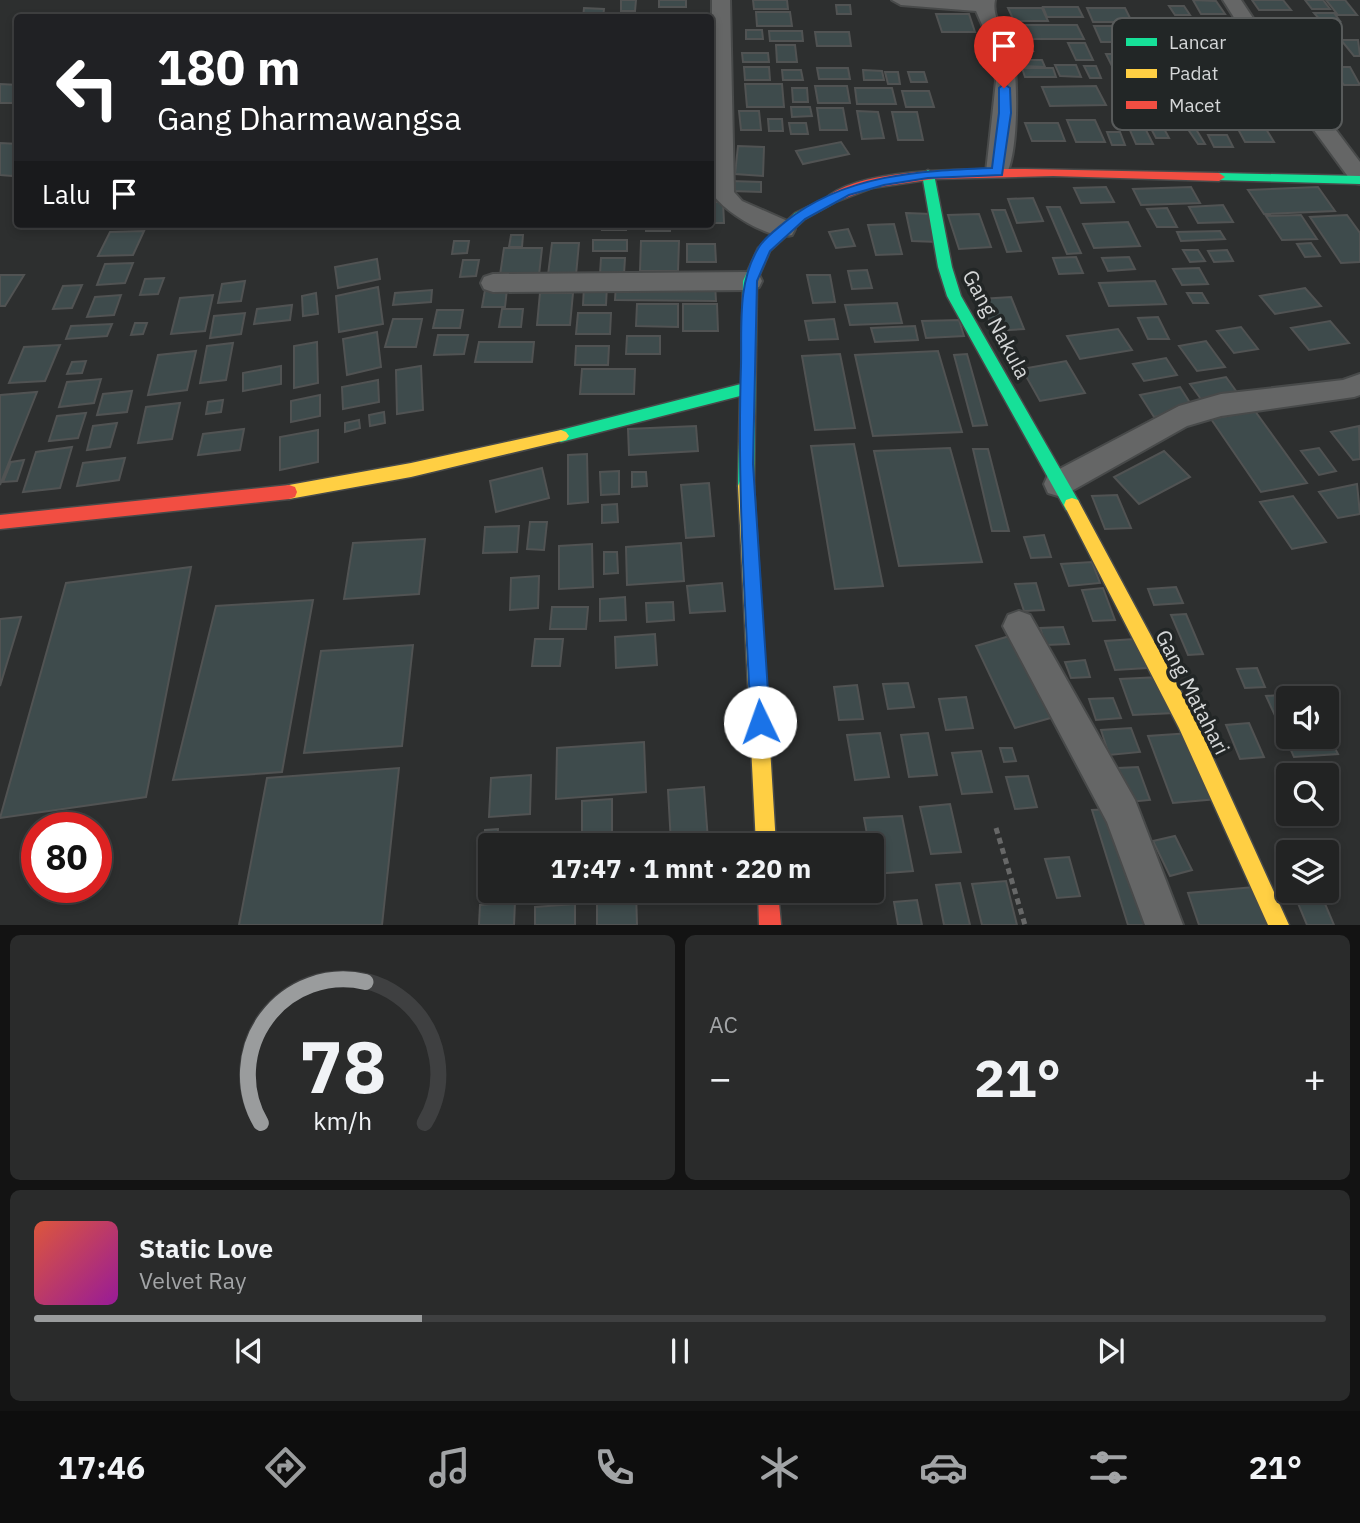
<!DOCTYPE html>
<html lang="id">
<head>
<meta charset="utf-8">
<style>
  :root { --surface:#222323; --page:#2a2b2b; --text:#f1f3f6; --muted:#a2a4a6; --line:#3f4041; --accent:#9a9c9d }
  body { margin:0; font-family:"IBM Plex Sans",sans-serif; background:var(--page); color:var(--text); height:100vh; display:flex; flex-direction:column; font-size:26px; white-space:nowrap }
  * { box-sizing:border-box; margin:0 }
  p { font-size:23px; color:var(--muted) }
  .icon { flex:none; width:38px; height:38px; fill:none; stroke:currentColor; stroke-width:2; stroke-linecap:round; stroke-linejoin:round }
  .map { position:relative; height:925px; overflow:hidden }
  .sheet { display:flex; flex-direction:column; gap:10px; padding:10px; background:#131313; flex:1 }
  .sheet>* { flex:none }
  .hud { position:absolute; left:14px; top:14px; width:700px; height:214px; border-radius:7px; box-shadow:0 4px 10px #0003,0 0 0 2px var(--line); background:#202124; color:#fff; overflow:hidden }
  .controls { position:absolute; left:1276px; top:686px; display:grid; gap:14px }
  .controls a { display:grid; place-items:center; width:63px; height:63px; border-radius:7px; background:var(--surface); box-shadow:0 4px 10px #0003,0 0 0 2px var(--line); font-size:35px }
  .speed { position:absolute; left:21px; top:812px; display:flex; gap:14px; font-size:35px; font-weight:700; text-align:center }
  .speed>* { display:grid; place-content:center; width:91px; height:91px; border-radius:50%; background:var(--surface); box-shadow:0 4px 10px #0003,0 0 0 2px var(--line); line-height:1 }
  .speed .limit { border:10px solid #d22; background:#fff; color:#111 }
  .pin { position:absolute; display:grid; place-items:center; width:60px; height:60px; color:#fff; margin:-72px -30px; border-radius:50% 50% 50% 0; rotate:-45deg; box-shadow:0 0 7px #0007 }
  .pin .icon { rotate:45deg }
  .me { position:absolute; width:77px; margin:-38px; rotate:357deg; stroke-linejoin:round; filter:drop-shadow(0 0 5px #0008) }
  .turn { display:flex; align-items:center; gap:24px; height:147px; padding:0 28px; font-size:32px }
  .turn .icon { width:91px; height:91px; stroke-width:2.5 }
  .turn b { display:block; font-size:49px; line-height:60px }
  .then { display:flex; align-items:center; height:66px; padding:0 28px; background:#0003; gap:14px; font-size:26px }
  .big { font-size:52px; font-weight:800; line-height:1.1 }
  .sheet .widget { flex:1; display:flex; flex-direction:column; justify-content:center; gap:10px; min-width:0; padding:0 24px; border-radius:10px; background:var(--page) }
  .sheet .dial { align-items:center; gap:0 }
  .dial svg { height:182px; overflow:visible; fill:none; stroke:var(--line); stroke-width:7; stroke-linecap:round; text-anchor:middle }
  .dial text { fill:var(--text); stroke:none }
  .song { display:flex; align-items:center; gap:21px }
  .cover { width:84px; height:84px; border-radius:10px; background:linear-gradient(135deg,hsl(10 70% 55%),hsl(300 70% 35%)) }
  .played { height:7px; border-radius:4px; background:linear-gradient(90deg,var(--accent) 30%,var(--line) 30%) }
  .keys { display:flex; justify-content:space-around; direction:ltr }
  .heat { display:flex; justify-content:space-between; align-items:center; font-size:38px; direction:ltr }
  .sheet .tiles { flex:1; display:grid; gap:10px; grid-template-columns:1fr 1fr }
  .widget:last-child { grid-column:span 2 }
  .trip { position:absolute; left:478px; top:833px; width:406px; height:70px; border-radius:7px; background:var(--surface); box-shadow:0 4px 10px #0003,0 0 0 2px var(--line); font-weight:800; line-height:70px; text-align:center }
  .tabs { display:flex; height:112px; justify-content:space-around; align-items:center; background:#0e0e0e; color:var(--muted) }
  .tabs .icon { width:49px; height:49px }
  .tabs .current { color:var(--accent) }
  .tabs b { font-size:32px; color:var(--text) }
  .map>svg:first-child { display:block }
  .building { fill:#3e4b4c; stroke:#515353; stroke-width:2 }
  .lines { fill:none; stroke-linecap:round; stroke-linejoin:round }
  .street-casing { stroke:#484a4a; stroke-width:4 }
  .fast-casing { stroke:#484a4a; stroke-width:3 }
  .slow-casing { stroke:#484a4a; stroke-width:3 }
  .jam-casing { stroke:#484a4a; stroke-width:3 }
  .path { stroke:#676868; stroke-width:5; stroke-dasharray:6 4.5; stroke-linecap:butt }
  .street { fill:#656666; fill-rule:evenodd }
  .fast { fill:#16e098; fill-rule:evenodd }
  .slow { fill:#ffcf43; fill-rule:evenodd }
  .jam { fill:#f24e42; fill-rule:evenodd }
  .route { fill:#1a73e8; stroke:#114b97; stroke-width:2 }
  .labels { text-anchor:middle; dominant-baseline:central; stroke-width:7; stroke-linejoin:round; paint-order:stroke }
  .street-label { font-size:21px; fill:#d5d7d8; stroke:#222626 }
  .key { fill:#222626; stroke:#585b5b; stroke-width:2 }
  .key-label { font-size:19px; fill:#d5d7d8 }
</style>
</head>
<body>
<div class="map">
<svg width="1360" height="925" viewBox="0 0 1360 925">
  <rect width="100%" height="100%" fill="#2d2f2f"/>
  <!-- building -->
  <path class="building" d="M621 0H636L635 11H621Z
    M659 0H686V7H659Z
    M753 0H787L788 9H754Z
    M1193 0 1216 1 1225 14H1201Z
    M1252 0H1283L1291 10H1259Z
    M1305 0H1323L1330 9H1312Z
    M1326 0H1345L1357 15H1338Z
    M836 5H850L851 14H837Z
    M1169 6H1184L1190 15H1175Z
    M1043 7H1078L1083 17H1047Z
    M584 8 604 9 603 18H583Z
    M1008 8H1042L1048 21H1014Z
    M1087 8H1125L1132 22H1093Z
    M756 12H790L792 26H757Z
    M1314 13H1334L1340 21H1321Z
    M936 14H969L975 32H942Z
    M1017 25H1077L1084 39H1022Z
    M1094 26H1118L1126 42H1101Z
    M746 30H762L763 39H746Z
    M769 31H802L803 41H770Z
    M815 32H849L851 46H817Z
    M1341 40H1358L1360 56H1354Z
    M1009 41H1028L1033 51H1013Z
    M1068 43H1085L1093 60H1076Z
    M776 45H795L797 62H777Z
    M742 53H768L769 62H743Z
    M1106 54H1130L1140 72H1115Z
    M1022 60H1042L1045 67 1024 66Z
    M1055 65H1076L1081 77 1060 76Z
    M1084 66H1096L1101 78H1090Z
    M744 67H769L770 80H745Z
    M1331 67H1350L1360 85H1344Z
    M817 68H848L850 79H819Z
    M1022 68H1053L1056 77H1025Z
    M782 70H801L803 80H783Z
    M863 70 882 71 884 80H864Z
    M885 72H898L900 84H888Z
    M908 72H924L927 82H911Z
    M0 84 18 85V103H0Z
    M745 84H782L784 107H747Z
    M815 86H847L850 103H818Z
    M1096 86 1106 105 1050 106 1042 87Z
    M792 88H807L808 102H793Z
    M855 88H892L896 104H857Z
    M902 91H929L934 107H906Z
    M791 107H810L812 116 792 117Z
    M817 108H843L847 130H820Z
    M739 111H759L761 130H741Z
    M857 111 878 112 884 138 862 139Z
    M892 112H917L923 140H898Z
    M768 119H782L783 131H769Z
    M1146 119H1159L1169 138H1156Z
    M1067 120H1095L1105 142H1076Z
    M1191 121 1205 144H1198L1183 122Z
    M789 123H806L808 134H791Z
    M1025 123H1058L1065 141H1032Z
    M1129 128H1145L1153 144H1136Z
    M1238 129H1266L1274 142H1245Z
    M1107 132H1120L1125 145H1112Z
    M1208 135H1227L1233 147H1214Z
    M841 142 849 154 803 164 796 151Z
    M0 143 18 144V169L12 176 0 175Z
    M738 146 764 147 763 176 735 174Z
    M731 181 761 182V192L731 191Z
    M1106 187 1114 202 1081 203 1074 188Z
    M1191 187 1200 203 1141 205 1133 189Z
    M1318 187 1335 211 1264 214 1248 190Z
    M1033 198 1043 221 1017 223 1008 199Z
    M710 202H723L724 223H710Z
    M1223 205 1233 222 1198 223 1189 207Z
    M1047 207H1060L1081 253 1067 254Z
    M1167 208 1177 227H1157L1147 209Z
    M992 210H1005L1021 251 1007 252Z
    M906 213 931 214 937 242 912 241Z
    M979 214 991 247 959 249 948 215Z
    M1301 215 1317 239 1282 240 1266 216Z
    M1347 215 1360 233V262L1341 263 1310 217Z
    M1128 222 1140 246 1094 248 1083 224Z
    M603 224H626V230H602Z
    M646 224H670V231H646Z
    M894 224 902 254 876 255 868 225Z
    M848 229 855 246 836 248 829 232Z
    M144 231 133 255 98 256 110 232Z
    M1220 231 1225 239 1181 241 1177 232Z
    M511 235H523L522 247H509Z
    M593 240H627V251H593Z
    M454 241H469L467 253 452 254Z
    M641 241H679L678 271H640Z
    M552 243H579L576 275H548Z
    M1311 243 1320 256 1305 257 1297 244Z
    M687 244H715L716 262H687Z
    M504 248H542L539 275H500Z
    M1183 250H1198L1205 261 1190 262Z
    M1227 250 1233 261 1214 262 1208 251Z
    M1076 257 1083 273 1059 274 1053 258Z
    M1129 257 1135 269 1108 271 1102 258Z
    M601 258H625L624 274H600Z
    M377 259 380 279 338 288 335 267Z
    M463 260H479L476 276 460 277Z
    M133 263 125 283 97 285 105 264Z
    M1199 268 1208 284 1182 285 1173 269Z
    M867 270 872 288 852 289 848 271Z
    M0 275H24L5 306H0Z
    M807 275H830L835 302 813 303Z
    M164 278 158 294 140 295 145 279Z
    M245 281 241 301 218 303 222 284Z
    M1155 281 1166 304 1109 306 1099 283Z
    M616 284H715L716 301 615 300Z
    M82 285 72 308 53 309 63 286Z
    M584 286H607L606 305H583Z
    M378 287 383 324 339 332 336 296Z
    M1305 288 1321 306 1275 314 1260 296Z
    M507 289 505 307H482L485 290Z
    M432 290 431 302 393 305 395 293Z
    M316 293 318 314 303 316 302 296Z
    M540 293H573L570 325H537Z
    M1187 293H1202L1208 303H1193Z
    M121 295 114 315 87 317 95 297Z
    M213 295 205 331 171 334 180 298Z
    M1011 297 1024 329 993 331 981 299Z
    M897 303 902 323 850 325 845 305Z
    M637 304H678V327L636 326Z
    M683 304H717L718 331H683Z
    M292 305 290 320 254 324 257 309Z
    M502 309H523L521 327H499Z
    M437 310H463L460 328H433Z
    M245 313 241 334 210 338 214 316Z
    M578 313H611L610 334H576Z
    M1158 317 1169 339H1148L1138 318Z
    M393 319H422L416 347H385Z
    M834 319 838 339 809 340 805 321Z
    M959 320 964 336 926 338 922 321Z
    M1330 321 1349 343 1309 350 1291 328Z
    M135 323H147L143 334 131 335Z
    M112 324 107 336 66 339 71 326Z
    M915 326 918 340 875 342 871 328Z
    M1241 327 1258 349 1234 353 1217 331Z
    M1118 329 1132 350 1080 359 1067 336Z
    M377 332 381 367 347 375 343 339Z
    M438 335H468L464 354 434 355Z
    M627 336H660V354H626Z
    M1206 341 1225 367 1197 371 1179 346Z
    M317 342 318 383 294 388V346Z
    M479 342H534L532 362H475Z
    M233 343 226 380 200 383 207 346Z
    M60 345 45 381 9 383 24 347Z
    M576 346H609L608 365H575Z
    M196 351 187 390 148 395 158 355Z
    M938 351 962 432 873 436 855 355Z
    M840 354 855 428 815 430 802 356Z
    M967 354 987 425 973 426 954 355Z
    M1166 358 1177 375 1144 381 1133 364Z
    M86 361 82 373 67 374 72 362Z
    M1066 361 1085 393 1040 401 1022 369Z
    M281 366V384L243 391V373Z
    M421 366 423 410 397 414 396 370Z
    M582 369H635L634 394H580Z
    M1226 377 1239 395 1203 402 1190 384Z
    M101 379 94 403 59 407 67 382Z
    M378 380 379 402 343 409 342 387Z
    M1180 387 1194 409 1154 417 1140 395Z
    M132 391 127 412 97 415 103 394Z
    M37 392 0 485V395Z
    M320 395V416L291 422V401Z
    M223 400 221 412 206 414 208 402Z
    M180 403 172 439 138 443 146 407Z
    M1255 411 1307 483 1261 492 1211 419Z
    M384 412 385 423 370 426 369 415Z
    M86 413 78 438 49 441 57 416Z
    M359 420 360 428 345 432V423Z
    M117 423 110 447 87 450 93 426Z
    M696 426 698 451 629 455 628 429Z
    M1359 426 1360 459 1353 460 1331 432Z
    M244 429 240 450 198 455 203 434Z
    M318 430V462L280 470V437Z
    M854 444 883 586 835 589 811 446Z
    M72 447 60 488 23 492 36 452Z
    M950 448 982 562 899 566 874 451Z
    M1319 448 1336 471 1319 475 1301 451Z
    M973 449H988L1009 531H992Z
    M1164 451 1190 477 1139 504 1114 477Z
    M587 454 588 502 568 504V455Z
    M125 458 119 480 77 486 83 463Z
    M24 460 17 481 3 482 11 462Z
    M542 468 549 498 496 512 490 481Z
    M619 471V494L601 495 600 472Z
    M632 472H646L647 486 632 487Z
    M709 483 714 536 686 538 681 485Z
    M1357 484 1360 514 1338 518 1319 492Z
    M1117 495 1131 528 1105 529 1092 496Z
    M1293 496 1326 542 1292 549 1260 502Z
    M617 504 618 522 602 523V505Z
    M530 522H547L544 550 527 549Z
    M519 526 517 552 483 553 485 527Z
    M1044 535 1051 557 1031 558 1024 537Z
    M425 539 419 594 344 599 353 543Z
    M681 543 684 581 627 585 626 547Z
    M592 544 593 587 559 589V546Z
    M604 552H617L618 573 604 574Z
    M1092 562 1100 583 1069 586 1061 564Z
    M191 567 146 797 0 818 66 583Z
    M539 576 538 608 510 610 511 578Z
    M722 583 725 611 690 613 687 586Z
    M1036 583 1044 610 1024 611 1015 584Z
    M1176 587 1183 603 1154 605 1148 589Z
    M1103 588 1115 620 1093 621 1082 590Z
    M625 597 626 620 600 621V599Z
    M313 600 282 772 173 780 216 606Z
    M673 602 674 620 647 622 646 603Z
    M552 607H588L586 629H550Z
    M1186 614 1203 654 1188 655 1171 615Z
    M21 617 0 686V619Z
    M1063 627 1069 644 1046 645 1040 628Z
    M655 634 657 665 616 668 615 637Z
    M1013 635 1054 717 1015 728 976 646Z
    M535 639H563L560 666H532Z
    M1135 639 1147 668 1115 670 1105 641Z
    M413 645 402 746 304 753 321 651Z
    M1085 660 1090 677 1071 678 1065 662Z
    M1257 668 1265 687 1245 688 1237 669Z
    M1160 677 1174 713 1133 715 1120 679Z
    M908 683 914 707 888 709 883 684Z
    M857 685 863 719 839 720 834 687Z
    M1308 693 1311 698H1288V737H1326V731L1338 754 1294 757 1266 696Z
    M966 697 973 728 946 730 939 699Z
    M1113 698 1121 718 1096 720 1089 699Z
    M1249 723 1264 757 1240 759 1226 725Z
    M1131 728 1140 752 1109 755 1101 730Z
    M880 733 889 777 855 780 847 735Z
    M928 733 937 775 909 777 901 735Z
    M1191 733 1217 799 1173 803 1148 736Z
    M644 742 646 792 556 799 557 748Z
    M1000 748H1012L1016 761 1004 762Z
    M981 751 992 792 962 794 952 753Z
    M1138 767 1150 800 1129 802 1118 768Z
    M399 768 382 925H239L267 778Z
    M531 775 530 814 489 817 491 778Z
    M1028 776 1037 807 1015 809 1006 777Z
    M704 787 708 840 671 843 668 790Z
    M612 799V838L582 841V801Z
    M950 804 961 852 931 854 920 807Z
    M1112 809 1150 925H1128L1092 810Z
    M902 816 913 871 874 874 872 845H869L864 818Z
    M498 829 497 845H490V851L484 852 485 830Z
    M1175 836 1192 870 1170 876 1153 841Z
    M1069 857 1080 896 1057 898 1045 859Z
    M1006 881 1017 925H982L972 884Z
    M960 883 970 925H944L936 885Z
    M1254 887 1269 925H1199L1188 893Z
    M597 891H636L637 925H597Z
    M1323 899 1334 925H1307L1297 901Z
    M917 900 922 925H898L894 902Z
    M515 902 514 925H479L480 905Z
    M575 904V925H535V907Z"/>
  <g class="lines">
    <!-- street casing -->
    <g class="street-casing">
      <path id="street" d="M712 0H730L734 192 742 201 792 223 795 229 792 235C770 241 723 211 712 193Z
        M892 0H995C991 19 1007 34 1012 51 1018 77 1019 155 1005 177H989L986 172 996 81 991 45 976 11 901 5Z
        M1223 0H1241L1265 36 1360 162V184L1352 182 1250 43Z
        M750 272 759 275 762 281 759 287 750 290 493 292 484 289 481 283 484 277 493 274Z
        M1360 374V395L1354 397 1221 416 1187 426 1068 493 1058 496 1048 493 1044 484 1048 475 1179 406 1221 394 1343 380Z
        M1019 611 1030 615 1135 800 1183 925H1145L1107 822 1003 626 1008 615Z"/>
    </g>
    <!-- fast casing -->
    <g class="fast-casing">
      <path id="fast" d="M928 170 934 174 952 267 961 296 1078 500 1080 505 1078 510 1072 512 1066 510 947 296 938 267 922 174Z
        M1219 173 1360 176V184L1215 180 1213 177Z
        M830 196 834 197V203L805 219 770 251 757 281 754 486 752 491 746 493 740 491 738 486 740 396 561 442 556 440 553 436 556 432 561 430 741 384 743 281 758 248 795 213Z"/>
    </g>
    <!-- slow casing -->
    <g class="slow-casing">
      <path id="slow" d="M561 430 566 432 569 436 566 440 411 477 289 499 283 497 281 492 283 487 289 485 411 463Z
        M746 479 752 481 754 486 776 845H756L738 486 740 481Z
        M1072 498 1078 500 1193 714 1289 925H1268L1179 728 1064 505 1066 500Z"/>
    </g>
    <!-- jam casing -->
    <g class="jam-casing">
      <path id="jam" d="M1026 169 1219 173 1225 177 1219 181 1053 176 934 179 872 188 830 204 824 200C856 166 980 169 1026 169Z
        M289 485 295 487 297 492 295 497 289 499 0 529V515Z
        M758 891H778L781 925H759Z"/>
    </g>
    <!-- path -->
    <path class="path" d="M996 828 1025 925"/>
    <!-- street -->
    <use href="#street" class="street"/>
    <!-- fast -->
    <use href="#fast" class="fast"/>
    <!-- slow -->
    <use href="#slow" class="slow"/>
    <!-- jam -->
    <use href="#jam" class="jam"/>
  </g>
  <!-- route -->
  <path class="route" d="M1004 84 1010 88 1011 113 1002 175 928 178 884 185 849 195 805 219 770 251 757 281 753 464 770 722 767 728 760 731 754 728 751 722C745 603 737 485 741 366 742 326 737 282 759 247 765 237 777 229 785 222 845 174 919 171 992 168L999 113V88Z"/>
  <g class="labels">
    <!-- street labels -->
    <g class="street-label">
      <text transform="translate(997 324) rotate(62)">Gang Nakula</text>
      <text transform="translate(1193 692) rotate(63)">Gang Matahari</text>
    </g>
  </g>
  <!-- legend -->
  <rect x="1112" y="18" width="230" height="112" rx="10" class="key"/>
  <rect x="1126" y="38" width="31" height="8" fill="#16e098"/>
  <rect x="1126" y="69" width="31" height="9" fill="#ffcf43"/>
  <rect x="1126" y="101" width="31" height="8" fill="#f24e42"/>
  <g class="key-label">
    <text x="1169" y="49">Lancar</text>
    <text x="1169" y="80">Padat</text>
    <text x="1169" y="112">Macet</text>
  </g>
</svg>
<div class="controls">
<a><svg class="icon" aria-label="sound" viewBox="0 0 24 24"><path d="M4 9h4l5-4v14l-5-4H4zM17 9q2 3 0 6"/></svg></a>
<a><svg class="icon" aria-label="search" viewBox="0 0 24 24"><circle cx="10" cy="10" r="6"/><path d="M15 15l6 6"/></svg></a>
<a><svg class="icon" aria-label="layers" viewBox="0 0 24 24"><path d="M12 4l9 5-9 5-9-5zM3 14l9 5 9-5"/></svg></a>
</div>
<div class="speed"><div class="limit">80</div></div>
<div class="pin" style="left:1004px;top:88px;background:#d93025"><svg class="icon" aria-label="arrive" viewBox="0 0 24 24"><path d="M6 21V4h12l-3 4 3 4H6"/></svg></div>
<svg class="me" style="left:760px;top:722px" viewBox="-20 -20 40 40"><circle r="19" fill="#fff"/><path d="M0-13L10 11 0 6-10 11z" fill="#1a73e8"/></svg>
<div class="trip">17:47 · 1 mnt · 220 m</div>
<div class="hud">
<div class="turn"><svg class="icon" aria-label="left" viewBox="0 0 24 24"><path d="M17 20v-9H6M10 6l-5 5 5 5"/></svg><div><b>180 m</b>Gang Dharmawangsa</div></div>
<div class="then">Lalu<svg class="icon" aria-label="arrive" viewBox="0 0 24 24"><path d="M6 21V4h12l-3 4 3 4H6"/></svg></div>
</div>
</div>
<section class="sheet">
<div class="tiles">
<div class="widget dial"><svg viewBox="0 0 100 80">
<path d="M14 69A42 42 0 1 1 86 69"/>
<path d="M14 69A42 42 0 0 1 60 7" stroke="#9a9c9d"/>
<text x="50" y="56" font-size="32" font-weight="700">78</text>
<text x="50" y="72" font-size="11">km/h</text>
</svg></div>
<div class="widget"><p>AC</p>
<div class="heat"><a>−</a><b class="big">21°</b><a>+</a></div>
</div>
<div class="widget">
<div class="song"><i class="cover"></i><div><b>Static Love</b><p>Velvet Ray</p></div></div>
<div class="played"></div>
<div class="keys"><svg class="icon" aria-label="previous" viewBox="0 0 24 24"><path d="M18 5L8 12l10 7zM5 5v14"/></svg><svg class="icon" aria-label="pause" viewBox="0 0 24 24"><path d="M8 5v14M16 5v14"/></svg><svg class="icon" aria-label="next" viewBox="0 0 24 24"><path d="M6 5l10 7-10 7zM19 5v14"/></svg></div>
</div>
</div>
</section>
<nav class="tabs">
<b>17:46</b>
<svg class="icon current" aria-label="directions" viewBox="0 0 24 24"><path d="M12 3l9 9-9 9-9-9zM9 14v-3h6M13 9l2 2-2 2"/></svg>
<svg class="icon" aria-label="music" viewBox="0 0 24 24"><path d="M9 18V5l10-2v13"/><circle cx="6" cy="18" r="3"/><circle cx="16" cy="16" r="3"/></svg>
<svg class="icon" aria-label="phone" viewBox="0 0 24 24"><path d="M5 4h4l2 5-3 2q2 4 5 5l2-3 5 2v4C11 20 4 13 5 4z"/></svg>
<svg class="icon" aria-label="climate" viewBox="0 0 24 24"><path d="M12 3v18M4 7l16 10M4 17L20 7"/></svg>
<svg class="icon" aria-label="car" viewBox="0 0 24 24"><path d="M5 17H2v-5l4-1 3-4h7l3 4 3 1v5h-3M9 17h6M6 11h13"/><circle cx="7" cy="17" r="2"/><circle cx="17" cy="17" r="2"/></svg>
<svg class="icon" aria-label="filters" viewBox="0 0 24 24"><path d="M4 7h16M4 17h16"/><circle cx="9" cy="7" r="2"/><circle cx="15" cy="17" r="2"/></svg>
<b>21°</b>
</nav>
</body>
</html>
